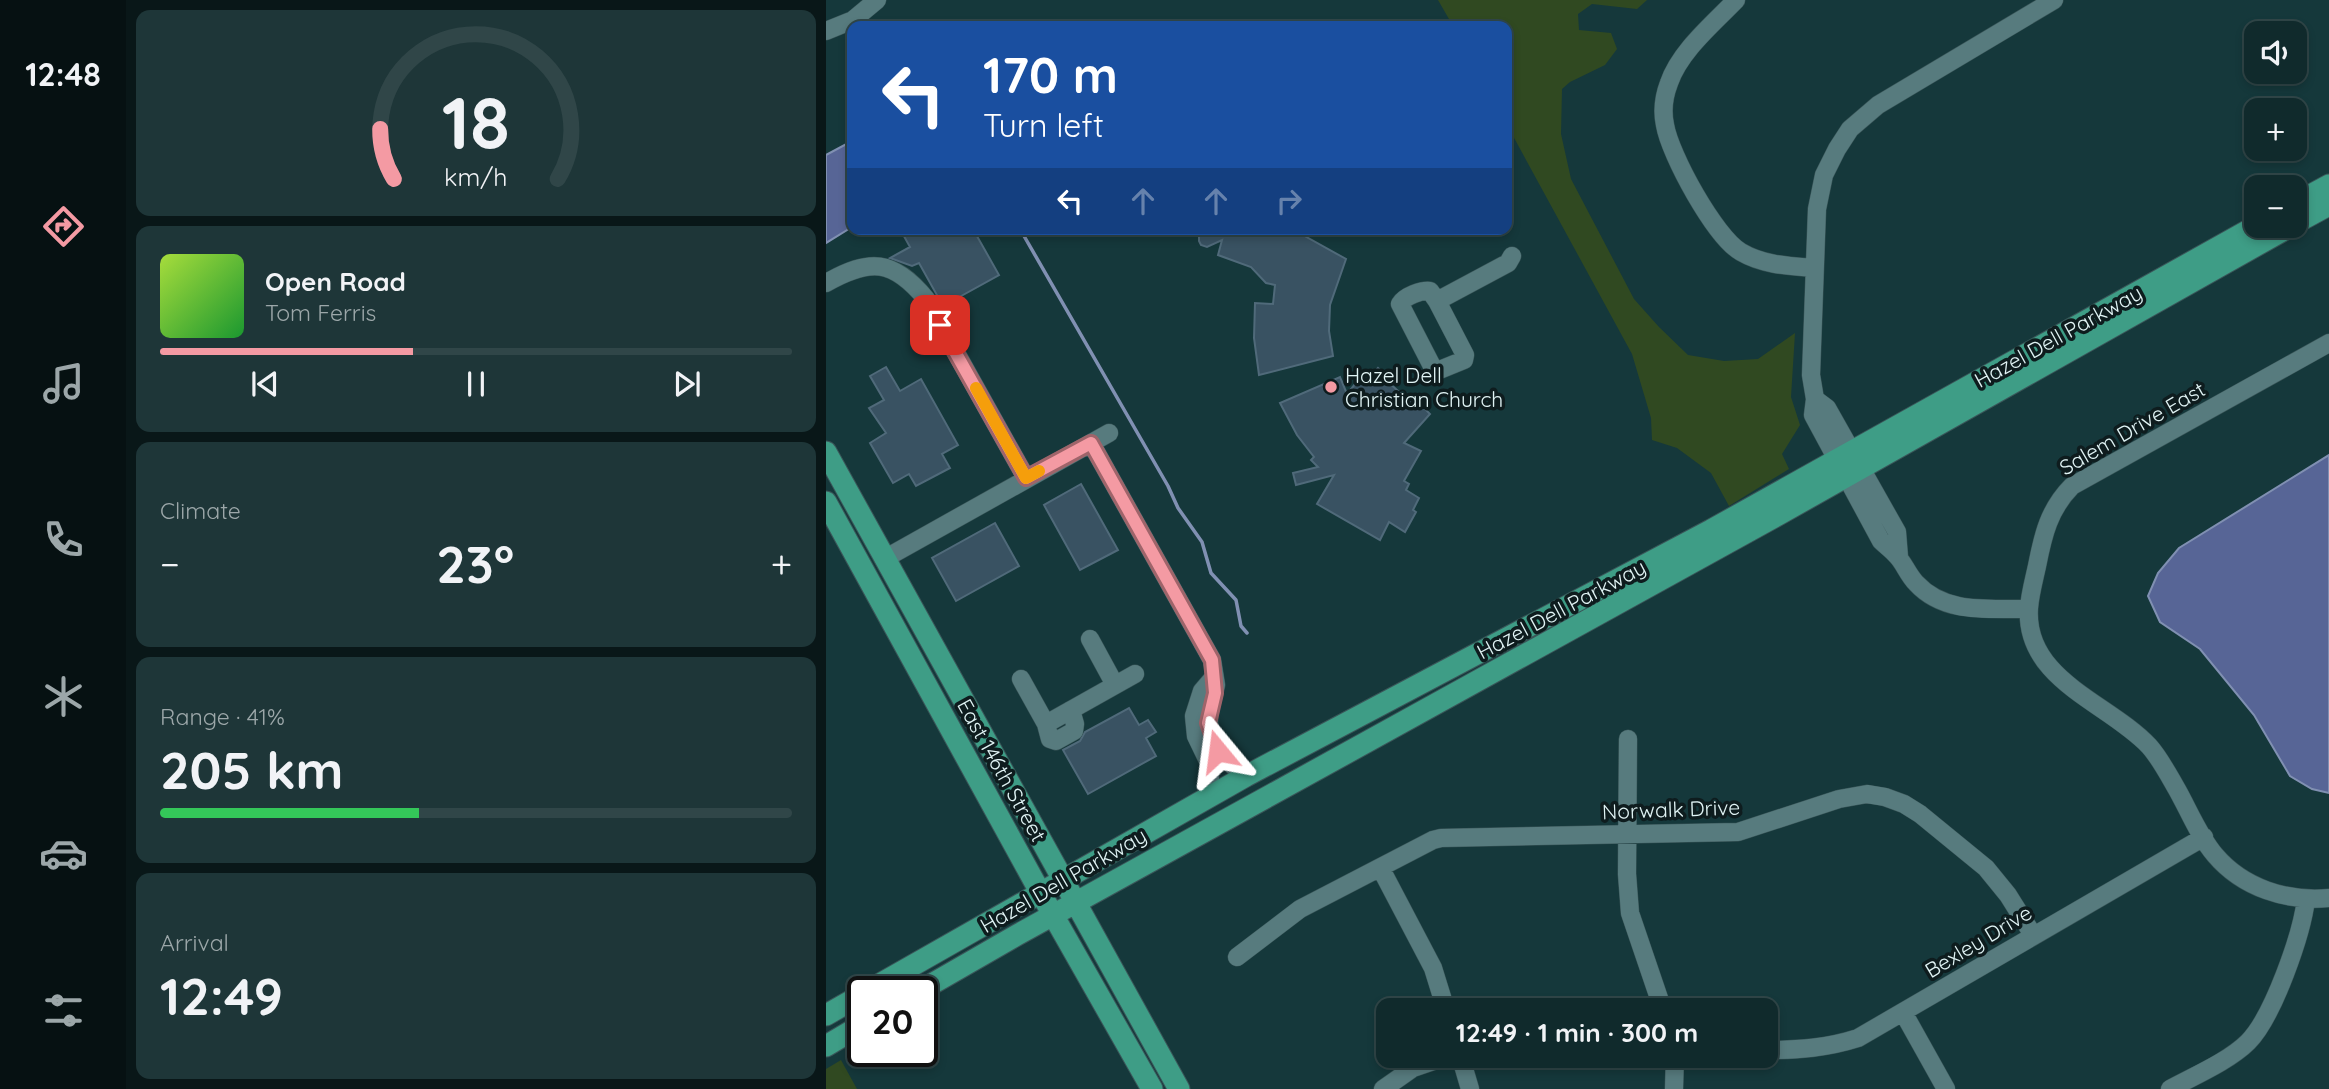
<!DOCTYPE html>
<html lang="en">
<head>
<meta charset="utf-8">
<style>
  :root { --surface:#102a2c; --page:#1e3638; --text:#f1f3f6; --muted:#9ca7a9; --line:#304648; --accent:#f49aa3 }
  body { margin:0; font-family:Quicksand,sans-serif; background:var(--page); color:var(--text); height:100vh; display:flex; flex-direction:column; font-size:26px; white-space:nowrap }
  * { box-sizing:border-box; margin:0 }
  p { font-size:23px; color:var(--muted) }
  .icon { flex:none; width:38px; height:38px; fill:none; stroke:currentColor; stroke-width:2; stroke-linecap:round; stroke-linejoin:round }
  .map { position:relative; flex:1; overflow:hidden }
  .side { display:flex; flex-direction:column; gap:10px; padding:10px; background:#091718; width:700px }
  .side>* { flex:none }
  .banner { position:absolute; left:21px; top:21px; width:665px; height:214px; border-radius:14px; box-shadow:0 4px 10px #0003,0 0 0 2px var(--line); background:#1a4fa0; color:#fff; overflow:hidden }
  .buttons { position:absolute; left:1418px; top:21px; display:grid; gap:14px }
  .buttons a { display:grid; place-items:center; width:63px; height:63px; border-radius:14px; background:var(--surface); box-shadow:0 4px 10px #0003,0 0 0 2px var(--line); font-size:35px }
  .speed { position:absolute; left:21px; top:976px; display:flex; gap:14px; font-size:35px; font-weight:700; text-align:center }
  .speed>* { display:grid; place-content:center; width:91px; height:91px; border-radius:50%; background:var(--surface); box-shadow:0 4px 10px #0003,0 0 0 2px var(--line); line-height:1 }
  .speed .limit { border:4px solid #111; border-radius:10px; background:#fff; color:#111 }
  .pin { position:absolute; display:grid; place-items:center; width:60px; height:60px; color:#fff; margin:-30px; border-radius:14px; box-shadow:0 4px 10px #0006 }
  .me { position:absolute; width:77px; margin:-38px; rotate:344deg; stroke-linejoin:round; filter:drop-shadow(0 0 5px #0008) }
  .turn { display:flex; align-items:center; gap:24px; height:147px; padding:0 21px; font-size:32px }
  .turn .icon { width:91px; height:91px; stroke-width:2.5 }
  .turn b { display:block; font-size:49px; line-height:60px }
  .lanes { display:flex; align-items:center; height:66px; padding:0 21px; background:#0003; justify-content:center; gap:35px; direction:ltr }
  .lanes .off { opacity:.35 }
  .big { font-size:52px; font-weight:700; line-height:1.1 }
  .side .widget { flex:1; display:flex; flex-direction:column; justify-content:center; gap:10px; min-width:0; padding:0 24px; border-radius:14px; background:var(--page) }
  .side .dial { align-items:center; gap:0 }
  .dial svg { height:182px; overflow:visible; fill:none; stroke:var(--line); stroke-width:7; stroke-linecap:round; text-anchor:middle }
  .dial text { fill:var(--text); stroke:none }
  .song { display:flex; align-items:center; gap:21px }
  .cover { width:84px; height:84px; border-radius:10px; background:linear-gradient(135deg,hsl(80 70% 55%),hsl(130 70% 35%)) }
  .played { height:7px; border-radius:4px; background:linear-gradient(90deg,var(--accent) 40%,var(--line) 40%) }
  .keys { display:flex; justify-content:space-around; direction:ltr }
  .heat { display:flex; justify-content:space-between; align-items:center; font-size:38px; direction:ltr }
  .charge { height:10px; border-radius:5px; background:linear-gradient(90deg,#34c759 41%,var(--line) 0) }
  .trip { position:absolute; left:550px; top:998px; width:402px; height:70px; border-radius:14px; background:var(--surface); box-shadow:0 4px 10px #0003,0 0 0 2px var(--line); font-weight:700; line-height:70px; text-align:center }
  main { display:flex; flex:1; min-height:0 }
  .tab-bar { display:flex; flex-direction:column; width:126px; justify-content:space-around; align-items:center; background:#061112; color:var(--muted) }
  .tab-bar .icon { width:49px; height:49px }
  .tab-bar .selected { color:var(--accent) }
  .tab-bar b { font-size:32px; color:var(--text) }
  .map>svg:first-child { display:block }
  .green { fill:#304921 }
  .water { fill:#576596; stroke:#8090b2; stroke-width:2 }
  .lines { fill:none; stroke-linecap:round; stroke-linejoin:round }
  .stream { stroke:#8090b2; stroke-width:3.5 }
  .building { fill:#395262; stroke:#506a7a; stroke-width:2 }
  .minor-casing { stroke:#3a5659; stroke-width:19 }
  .major-casing { stroke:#3a5659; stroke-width:23 }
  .minor { stroke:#577b7e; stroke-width:18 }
  .major { stroke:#3e9d86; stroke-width:21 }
  .route-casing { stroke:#9f646a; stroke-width:18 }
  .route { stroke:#f49aa3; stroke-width:12 }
  .slow { stroke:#f59e0b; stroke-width:12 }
  .poi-dot { fill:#f49aa3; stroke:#0e1c1e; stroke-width:2.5 }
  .labels { text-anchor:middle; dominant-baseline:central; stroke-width:7; stroke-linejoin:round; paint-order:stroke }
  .street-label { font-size:21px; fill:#e1f4f5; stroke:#0e1c1e }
  .poi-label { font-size:21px; fill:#e1f4f5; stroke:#0e1c1e; text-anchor:start }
</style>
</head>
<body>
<main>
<nav class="tab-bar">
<b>12:48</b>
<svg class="icon selected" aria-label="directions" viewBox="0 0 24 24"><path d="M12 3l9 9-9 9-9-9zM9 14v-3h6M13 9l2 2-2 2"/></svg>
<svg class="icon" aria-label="music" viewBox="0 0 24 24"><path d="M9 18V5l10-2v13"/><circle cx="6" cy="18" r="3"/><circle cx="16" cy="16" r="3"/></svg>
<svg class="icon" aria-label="phone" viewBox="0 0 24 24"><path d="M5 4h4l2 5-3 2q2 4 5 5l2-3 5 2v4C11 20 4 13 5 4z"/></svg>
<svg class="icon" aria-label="climate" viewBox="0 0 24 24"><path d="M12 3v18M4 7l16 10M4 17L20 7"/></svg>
<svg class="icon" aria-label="car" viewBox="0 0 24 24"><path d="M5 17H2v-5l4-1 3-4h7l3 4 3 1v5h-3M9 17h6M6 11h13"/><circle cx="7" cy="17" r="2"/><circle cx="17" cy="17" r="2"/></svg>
<svg class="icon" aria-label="filters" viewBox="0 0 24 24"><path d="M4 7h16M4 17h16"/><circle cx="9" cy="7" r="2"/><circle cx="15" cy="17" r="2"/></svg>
</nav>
<section class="side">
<div class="widget dial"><svg viewBox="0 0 100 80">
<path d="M14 69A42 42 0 1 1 86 69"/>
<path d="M14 69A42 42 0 0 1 8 47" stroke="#f49aa3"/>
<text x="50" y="56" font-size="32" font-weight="700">18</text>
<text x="50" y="72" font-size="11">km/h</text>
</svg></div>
<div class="widget">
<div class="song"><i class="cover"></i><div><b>Open Road</b><p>Tom Ferris</p></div></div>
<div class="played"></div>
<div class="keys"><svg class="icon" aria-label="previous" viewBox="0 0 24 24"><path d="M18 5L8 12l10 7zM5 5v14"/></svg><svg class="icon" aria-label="pause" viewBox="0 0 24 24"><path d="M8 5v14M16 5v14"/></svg><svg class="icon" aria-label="next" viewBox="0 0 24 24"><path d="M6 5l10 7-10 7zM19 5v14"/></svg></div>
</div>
<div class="widget"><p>Climate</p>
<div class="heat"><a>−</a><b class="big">23°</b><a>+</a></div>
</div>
<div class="widget"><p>Range · 41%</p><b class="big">205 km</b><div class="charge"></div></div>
<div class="widget"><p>Arrival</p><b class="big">12:49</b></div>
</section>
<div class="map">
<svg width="1503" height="1089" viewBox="0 0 1503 1089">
  <rect width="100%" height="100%" fill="#15383b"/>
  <!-- green -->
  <path class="green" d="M612 0H821L811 9 766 4 752 14 753 30 785 33 791 49 779 65 744 82 736 89 735 134 745 179 808 299 833 327 862 355 898 361 932 359 969 333 965 397 974 425 956 454 963 469 903 506 885 473 851 448 826 440 825 418 806 354 681 125V26H627Z
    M15 1060 31 1089H0V1069Z"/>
  <!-- water -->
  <path class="water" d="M26 141V227L0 243V155Z
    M1503 455V793L1486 789 1464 776 1428 715 1374 649 1334 622 1322 596 1332 573 1353 548Z"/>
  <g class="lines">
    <!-- stream -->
    <path class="stream" d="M194 229 342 486 352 508 376 542 385 573 410 600 415 626 421 633"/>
  </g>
  <!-- building -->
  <path class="building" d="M74 229H147L173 275 117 306 93 263 86 266 64 258 84 247Z
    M373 229H466L520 259 504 305 503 331 507 356 433 375 428 338 429 303 447 304 449 285 440 283 425 267 392 255 396 240 381 247 375 245 373 241Z
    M60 367 74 391 95 379 132 445 116 454 124 468 90 486 83 474 67 483 44 443 60 433 43 408 58 400 44 376Z
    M552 368 564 379 561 381 590 407 594 404 604 414 578 443 595 451 578 481 583 484 580 490 593 498 587 510 590 512 579 532 563 522 554 540 491 504 508 475 470 485 467 473 492 467 485 460 488 457 471 435 454 403 514 377 521 394 534 378 539 383Z
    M255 484 292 550 254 570 218 505Z
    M169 523 193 566 130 601 106 558Z
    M303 708 313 725 322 720 330 732 320 738 330 756 262 794 237 750 254 741 259 732Z"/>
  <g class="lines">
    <!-- minor casing -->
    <g class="minor-casing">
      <path id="minor" d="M910 0C887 24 854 51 843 83 838 96 836 111 839 125 844 155 889 237 915 252 937 265 963 266 988 268
        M0 31 27 20 51 0
        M0 283C44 258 67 259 100 299L200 478
        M611 301 639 355 638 360 611 371 607 368 574 304C579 296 595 290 604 291L611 301 682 263 686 256
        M1503 343 1246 486C1223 509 1217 535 1211 566 1208 580 1204 594 1203 608 1198 680 1283 703 1323 746 1333 757 1341 772 1349 786 1362 808 1372 835 1389 855 1417 888 1461 902 1503 898
        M989 399 1001 408 1071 532 1073 557
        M265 443 386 660 390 685 383 714V730L396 757 420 776
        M58 559 283 433
        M1203 609C1164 608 1119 615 1090 583 1082 575 1078 563 1071 556 1066 550 1060 546 1055 541L987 415 989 399 985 375 991 209 998 175 1011 149 1024 129 1052 105 1228 0
        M264 639 289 685
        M195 679 220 724 309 674
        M220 724 224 739 230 741 248 731 249 724 245 710
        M802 739 801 874 804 913 837 1010
        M385 796 383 763 370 736 368 716 376 691 388 677
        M555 869 607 968 620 1010
        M411 957 474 909 607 840 615 838 912 832 1013 799 1041 794 1059 797 1078 804 1094 814 1160 868 1182 895 1207 935
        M1077 1012 1120 1089
        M940 1050C972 1050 1001 1048 1032 1038L1378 837
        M634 1055 644 1089
        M557 1089 587 1068 625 1055
        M848 1089 849 1055
        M1344 1089C1368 1076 1403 1061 1422 1042 1447 1017 1476 934 1480 899"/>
    </g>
    <!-- major casing -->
    <g class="major-casing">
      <path id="major" d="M1468 204 1503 185
        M1468 224 1503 205
        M0 452 353 1089
        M0 502 214 892 326 1089
        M40 992 420 776 885 530 1430 226
        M92 992 191 935 952 515 1465 226
        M0 1015 37 994
        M0 1046 37 1024"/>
    </g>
    <!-- minor -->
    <use href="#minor" class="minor"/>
    <!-- major -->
    <use href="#major" class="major"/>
  </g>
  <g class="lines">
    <!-- route casing -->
    <g class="route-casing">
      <path id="route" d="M114 325 200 478 265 443 386 660 389 693 382 723 392 751"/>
    </g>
    <!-- route -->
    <use href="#route" class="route"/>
    <!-- slow -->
    <path class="slow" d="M150 388 200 478 213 471"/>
  </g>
  <!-- markers -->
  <circle class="poi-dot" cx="505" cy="387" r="7"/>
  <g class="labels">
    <!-- street labels -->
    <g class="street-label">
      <text transform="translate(1232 336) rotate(-29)">Hazel Dell Parkway</text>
      <text transform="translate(1306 428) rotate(-30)">Salem Drive East</text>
      <text transform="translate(735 609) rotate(-28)">Hazel Dell Parkway</text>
      <text transform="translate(176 770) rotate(61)">East 146th Street</text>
      <text transform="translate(845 809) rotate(-2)">Norwalk Drive</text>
      <text transform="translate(237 880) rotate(-30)">Hazel Dell Parkway</text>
      <text transform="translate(1152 941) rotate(-31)">Bexley Drive</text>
    </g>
    <!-- poi labels -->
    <g class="poi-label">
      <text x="519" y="375">Hazel Dell<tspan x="519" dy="24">Christian Church</tspan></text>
    </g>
  </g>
</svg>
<div class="buttons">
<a><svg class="icon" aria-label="sound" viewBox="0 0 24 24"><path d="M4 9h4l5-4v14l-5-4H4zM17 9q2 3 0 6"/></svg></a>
<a>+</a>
<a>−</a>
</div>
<div class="speed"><div class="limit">20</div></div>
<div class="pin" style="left:114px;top:325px;background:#d93025"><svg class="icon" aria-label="arrive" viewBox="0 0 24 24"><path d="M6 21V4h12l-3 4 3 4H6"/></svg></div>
<svg class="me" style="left:392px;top:751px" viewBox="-20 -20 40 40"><path d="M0-17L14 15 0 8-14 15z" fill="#f49aa3" stroke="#fff" stroke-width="4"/></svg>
<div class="trip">12:49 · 1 min · 300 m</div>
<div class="banner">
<div class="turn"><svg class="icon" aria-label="left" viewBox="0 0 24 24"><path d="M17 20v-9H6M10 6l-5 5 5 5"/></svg><div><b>170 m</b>Turn left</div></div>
<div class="lanes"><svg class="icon" aria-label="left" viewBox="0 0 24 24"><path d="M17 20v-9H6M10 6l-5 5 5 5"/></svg><svg class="icon off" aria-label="ahead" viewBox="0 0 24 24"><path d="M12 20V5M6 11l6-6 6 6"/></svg><svg class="icon off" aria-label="ahead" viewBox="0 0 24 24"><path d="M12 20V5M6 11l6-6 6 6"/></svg><svg class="icon off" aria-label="right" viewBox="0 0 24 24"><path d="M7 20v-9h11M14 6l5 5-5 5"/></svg></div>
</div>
</div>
</main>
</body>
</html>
